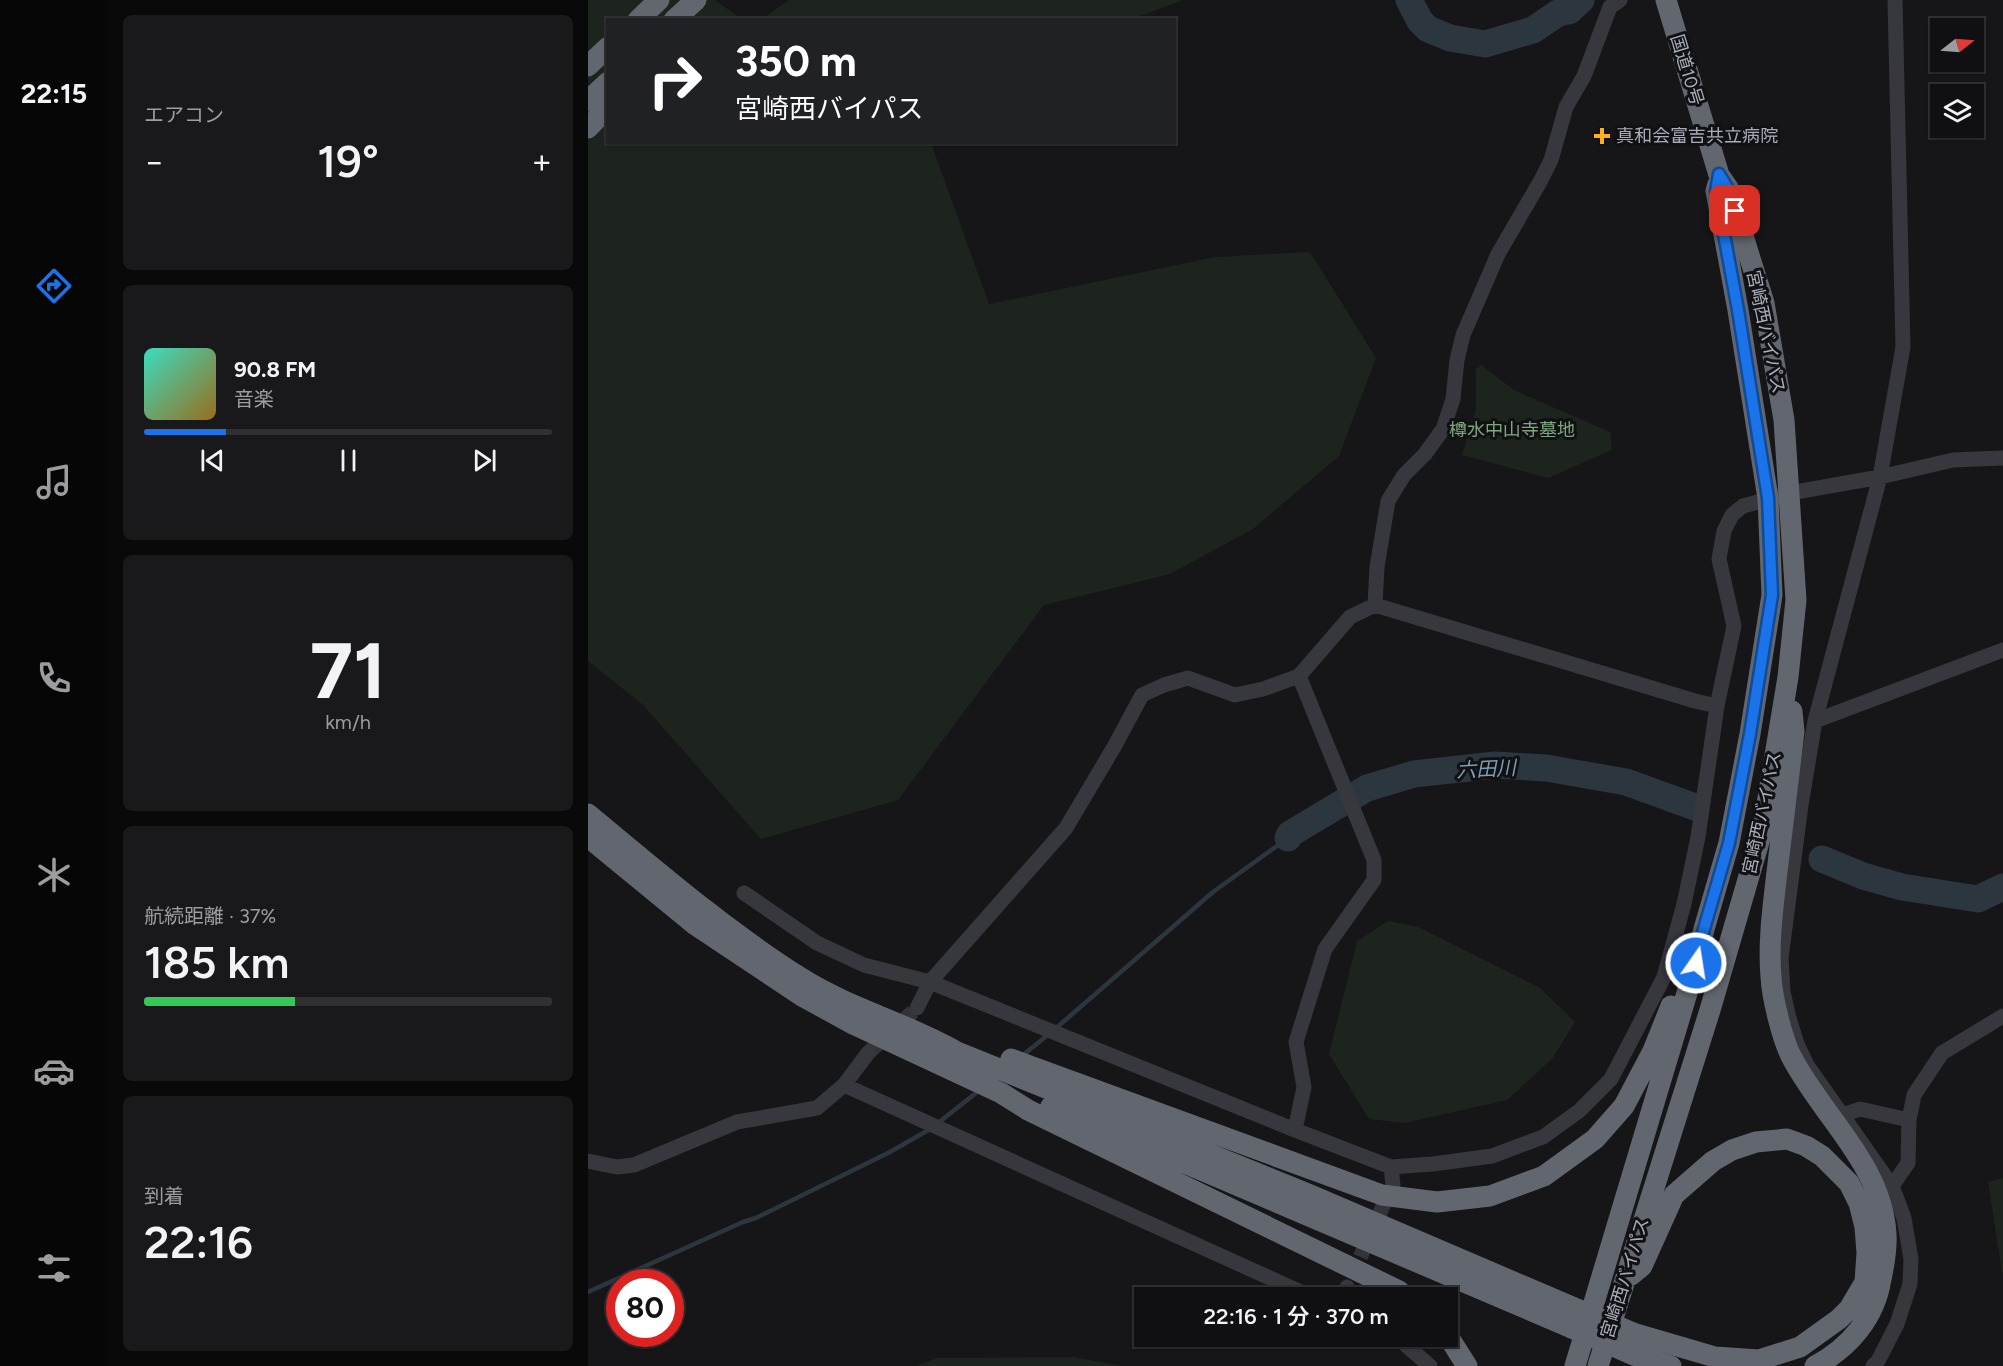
<!DOCTYPE html>
<html lang="ja">
<head>
<meta charset="utf-8">
<style>
  :root { --surface:#101012; --page:#19191b; --text:#f1f3f6; --muted:#9c9d9f; --line:#303032; --accent:#1a73e8 }
  body { margin:0; font-family:Figtree,"Noto Sans JP",sans-serif; background:var(--page); color:var(--text); height:100vh; display:flex; flex-direction:column; font-size:22px; white-space:nowrap }
  * { box-sizing:border-box; margin:0 }
  p { font-size:20px; color:var(--muted) }
  .icon { flex:none; width:33px; height:33px; fill:none; stroke:currentColor; stroke-width:2; stroke-linecap:round; stroke-linejoin:round }
  .map { position:relative; flex:1; overflow:hidden }
  .panel { display:flex; flex-direction:column; gap:15px; padding:15px; background:#09090a; width:480px }
  .panel>* { flex:none }
  .guide { position:absolute; left:18px; top:18px; width:570px; height:126px; border-radius:0px; box-shadow:0 2px 4px #0004,0 0 0 2px var(--line); background:#202124; color:#fff; overflow:hidden }
  .needle { width:39px; rotate:73deg }
  .tools { position:absolute; left:1342px; top:18px; display:grid; gap:12px }
  .tools a { display:grid; place-items:center; width:54px; height:54px; border-radius:0px; background:var(--surface); box-shadow:0 2px 4px #0004,0 0 0 2px var(--line); font-size:30px }
  .speed { position:absolute; left:18px; top:1269px; display:flex; gap:12px; font-size:30px; font-weight:700; text-align:center }
  .speed>* { display:grid; place-content:center; width:78px; height:78px; border-radius:50%; background:var(--surface); box-shadow:0 2px 4px #0004,0 0 0 2px var(--line); line-height:1 }
  .speed .limit { border:9px solid #d22; background:#fff; color:#111 }
  .pin { position:absolute; display:grid; place-items:center; width:51px; height:51px; color:#fff; margin:-26px; border-radius:12px; box-shadow:0 3px 9px #0006 }
  .me { position:absolute; width:66px; margin:-33px; rotate:13deg; stroke-linejoin:round; filter:drop-shadow(0 0 4px #0008) }
  .turn { display:flex; align-items:center; gap:21px; height:126px; padding:0 30px; font-size:27px }
  .turn .icon { width:78px; height:78px; stroke-width:2.5 }
  .turn b { display:block; font-size:42px; line-height:51px }
  .big { font-size:45px; font-weight:600; line-height:1.1 }
  .panel .tile { flex:1; display:flex; flex-direction:column; justify-content:center; gap:9px; min-width:0; padding:0 21px; border-radius:9px; background:var(--page) }
  .panel .dial { align-items:center; gap:0 }
  .dial b { font-size:78px; line-height:1 }
  .song { display:flex; align-items:center; gap:18px }
  .cover { width:72px; height:72px; border-radius:9px; background:linear-gradient(135deg,hsl(170 70% 55%),hsl(40 70% 35%)) }
  .played { height:6px; border-radius:3px; background:linear-gradient(90deg,var(--accent) 20%,var(--line) 20%) }
  .keys { display:flex; justify-content:space-around; direction:ltr }
  .heat { display:flex; justify-content:space-between; align-items:center; font-size:33px; direction:ltr }
  .charge { height:9px; border-radius:4px; background:linear-gradient(90deg,#34c759 37%,var(--line) 0) }
  .trip { position:absolute; left:546px; top:1287px; width:324px; height:60px; border-radius:0px; background:var(--surface); box-shadow:0 2px 4px #0004,0 0 0 2px var(--line); font-weight:600; line-height:60px; text-align:center }
  main { display:flex; flex:1; min-height:0 }
  .dock { display:flex; flex-direction:column; width:108px; justify-content:space-around; align-items:center; background:#060607; color:var(--muted) }
  .dock .icon { width:42px; height:42px }
  .dock .current { color:var(--accent) }
  .dock b { font-size:27px; color:var(--text) }
  .map>svg:first-child { display:block }
  .green { fill:#1c241d }
  .lines { fill:none; stroke-linecap:round; stroke-linejoin:round }
  .stream { stroke:#2b363e; stroke-width:4.5 }
  .river { stroke:#2b363e; stroke-width:27 }
  .minor-tunnel { stroke:#333438; stroke-width:15; stroke-dasharray:15 8; stroke-linecap:butt }
  .minor { stroke:#37383e; stroke-width:15 }
  .highway { stroke:#62666f; stroke-width:21 }
  .highway-bridge { stroke:#62666f; stroke-width:21 }
  .route-casing { stroke:#114b97; stroke-width:15 }
  .route { stroke:#1a73e8; stroke-width:10 }
  .poi-dot { fill:#ffae28; stroke:#111113; stroke-width:2 }
  .labels { text-anchor:middle; dominant-baseline:central; stroke-width:6; stroke-linejoin:round; paint-order:stroke }
  .street-label { font-size:18px; fill:#a7adb9; stroke:#111113 }
  .poi-label { font-size:18px; fill:#a7adb9; stroke:#111113; text-anchor:start }
  .park-label { font-size:18px; fill:#7da67d; stroke:#111113 }
  .water-label { font-size:20px; font-style:italic; fill:#7b9eb7; stroke:#111113 }
</style>
</head>
<body>
<main>
<nav class="dock">
<b>22:15</b>
<svg class="icon current" aria-label="directions" viewBox="0 0 24 24"><path d="M12 3l9 9-9 9-9-9zM9 14v-3h6M13 9l2 2-2 2"/></svg>
<svg class="icon" aria-label="music" viewBox="0 0 24 24"><path d="M9 18V5l10-2v13"/><circle cx="6" cy="18" r="3"/><circle cx="16" cy="16" r="3"/></svg>
<svg class="icon" aria-label="phone" viewBox="0 0 24 24"><path d="M5 4h4l2 5-3 2q2 4 5 5l2-3 5 2v4C11 20 4 13 5 4z"/></svg>
<svg class="icon" aria-label="climate" viewBox="0 0 24 24"><path d="M12 3v18M4 7l16 10M4 17L20 7"/></svg>
<svg class="icon" aria-label="car" viewBox="0 0 24 24"><path d="M5 17H2v-5l4-1 3-4h7l3 4 3 1v5h-3M9 17h6M6 11h13"/><circle cx="7" cy="17" r="2"/><circle cx="17" cy="17" r="2"/></svg>
<svg class="icon" aria-label="filters" viewBox="0 0 24 24"><path d="M4 7h16M4 17h16"/><circle cx="9" cy="7" r="2"/><circle cx="15" cy="17" r="2"/></svg>
</nav>
<section class="panel">
<div class="tile"><p>エアコン</p>
<div class="heat"><a>−</a><b class="big">19°</b><a>+</a></div>
</div>
<div class="tile">
<div class="song"><i class="cover"></i><div><b>90.8 FM</b><p>音楽</p></div></div>
<div class="played"></div>
<div class="keys"><svg class="icon" aria-label="previous" viewBox="0 0 24 24"><path d="M18 5L8 12l10 7zM5 5v14"/></svg><svg class="icon" aria-label="pause" viewBox="0 0 24 24"><path d="M8 5v14M16 5v14"/></svg><svg class="icon" aria-label="next" viewBox="0 0 24 24"><path d="M6 5l10 7-10 7zM19 5v14"/></svg></div>
</div>
<div class="tile dial"><b>71</b><p>km/h</p></div>
<div class="tile"><p>航続距離 · 37%</p><b class="big">185 km</b><div class="charge"></div></div>
<div class="tile"><p>到着</p><b class="big">22:16</b></div>
</section>
<div class="map">
<svg width="1415" height="1366" viewBox="0 0 1415 1366">
  <rect width="100%" height="100%" fill="#161618"/>
  <!-- green -->
  <path class="green" d="M0 0H127L153 19 20 20V142L343 143 401 304 627 257 722 252 788 358 751 456 665 529 582 574 456 605 310 800 173 839 55 705 0 661Z
    M201 0H595L542 20 174 19Z
    M893 365 926 390 1022 432 1024 450 960 478 874 455 888 409V369Z
    M800 921 830 927 952 988 987 1022 964 1059 919 1100 817 1123 781 1119 741 1054 769 941Z
    M1415 1178V1279L1400 1182Z
    M486 1357 534 1366H329L349 1358Z"/>
  <g class="lines">
    <!-- stream -->
    <path class="stream" d="M467 1029 625 892 700 838
      M435 1055 461 1034
      M350 1123 393 1089
      M0 1292 155 1222 168 1218 302 1152 344 1128"/>
    <!-- river -->
    <path class="river" d="M821 0 832 21 840 29 862 38 897 44 945 30 970 13 981 11 993 0
      M700 838 702 834 779 788 826 774 907 765 958 768 1038 782 1107 807
      M1234 859 1275 876 1314 887 1390 899 1415 887"/>
    <!-- minor-tunnel -->
    <path class="minor-tunnel" d="M280 1053 329 1008
      M763 1278 803 1188"/>
    <!-- minor -->
    <path class="minor" d="M787 605 789 567 800 501 816 475 837 454 855 429 865 399 869 360 875 335 910 254 952 182 963 160 978 107 996 76 1022 7 1032 0
      M1227 721 1415 650
      M156 893 229 943 276 965 342 982 707 1130 803 1167 845 1164 904 1156 955 1137 991 1111 1023 1079 1076 977 1096 904 1110 837 1129 706 1146 626 1131 559 1136 531 1144 515 1155 506 1202 493 1292 477 1365 460 1415 458
      M329 1008 342 982 478 828 526 747 554 695 576 685 600 678 647 695 675 689 711 676 762 617 787 605 1107 701 1129 706
      M256 1085 726 1298
      M1254 1115 1272 1109 1321 1120
      M707 1130 716 1087 708 1042 737 949 786 880V860L711 676
      M0 1161 29 1167 46 1165 149 1122 229 1108 256 1085 280 1053
      M803 1167 805 1185
      M1304 1186 1320 1163 1321 1120 1326 1095 1354 1053 1415 1016
      M755 1298 759 1287
      M805 1336 812 1340 842 1366
      M1285 1366 1290 1361 1309 1324 1322 1284 1323 1259 1316 1218 1304 1186 1219 1065 1209 1044 1201 1018 1195 992 1193 958 1213 805 1227 721 1292 477 1315 347 1307 0"/>
    <!-- highway -->
    <path class="highway" d="M50 20 71 0
      M86 20 108 0
      M0 66 20 47
      M0 101 20 82
      M0 128 20 107
      M1204 711 1206 732C1200 779 1195 826 1189 872 1185 907 1180 942 1183 977 1184 997 1194 1038 1203 1056 1233 1115 1294 1164 1298 1234 1299 1249 1296 1265 1293 1279 1287 1318 1261 1348 1227 1366
      M0 814C69 871 137 930 213 978 262 1009 319 1023 369 1052L720 1194 991 1310
      M0 837 106 924 214 996 265 1024 413 1093 440 1110 811 1291 818 1298
      M423 1059 794 1195 849 1202 902 1196 956 1176 1007 1139 1036 1106 1065 1051 1083 1006
      M463 1106 984 1328
      M1043 1275 1054 1266 1086 1195 1125 1161 1144 1150 1168 1142 1199 1139 1218 1146 1234 1156 1261 1183 1271 1203 1277 1227 1279 1253 1277 1282 1261 1309 1251 1319 1212 1347 1171 1360 1127 1357 1045 1333
      M860 1336 879 1366
      M1046 1355 1083 1366
      M987 1366 1108 963 1116 929 1141 843 1162 734 1184 595 1180 498 1150 310 1128 191 1130 184
      M1010 1366 1122 1010 1175 828 1200 677 1208 600 1196 420 1176 303 1140 188 1131 175 1078 0"/>
    <!-- highway-bridge -->
    <path class="highway-bridge" d="M991 1310 1045 1333
      M984 1328 1046 1355"/>
  </g>
  <g class="lines">
    <!-- route casing -->
    <g class="route-casing">
      <path id="route" d="M1108 963 1116 929 1141 843 1162 734 1184 595 1180 498 1150 310 1128 191 1131 174 1140 189 1147 211"/>
    </g>
    <!-- route -->
    <use href="#route" class="route"/>
  </g>
  <!-- markers -->
  <path class="poi-dot" d="M1011 127h6v6h6v6h-6v6h-6v-6h-6v-6h6z"/>
  <g class="labels">
    <!-- street labels -->
    <g class="street-label">
      <text transform="translate(1099 70) rotate(73)">国道10号</text>
      <text transform="translate(1178 332) rotate(78)">宮崎西バイパス</text>
      <text transform="translate(1174 813) rotate(-78)">宮崎西バイパス</text>
      <text transform="translate(1037 1278) rotate(-73)">宮崎西バイパス</text>
    </g>
    <!-- poi labels -->
    <g class="poi-label">
      <text x="1028" y="136">真和会富吉共立病院</text>
    </g>
    <!-- park labels -->
    <g class="park-label">
      <text x="924" y="430">樽水中山寺墓地</text>
    </g>
    <!-- water labels -->
    <g class="water-label">
      <text transform="translate(898 769) rotate(-3)">六田川</text>
    </g>
  </g>
</svg>
<div class="tools">
<a><svg class="needle" viewBox="-14 -14 28 28"><path d="M0-13l5 13h-10z" fill="#e53935"/><path d="M0 13l5-13h-10z" fill="#9c9d9f"/></svg></a>
<a><svg class="icon" aria-label="layers" viewBox="0 0 24 24"><path d="M12 4l9 5-9 5-9-5zM3 14l9 5 9-5"/></svg></a>
</div>
<div class="speed"><div class="limit">80</div></div>
<div class="pin" style="left:1147px;top:211px;background:#d93025"><svg class="icon" aria-label="arrive" viewBox="0 0 24 24"><path d="M6 21V4h12l-3 4 3 4H6"/></svg></div>
<svg class="me" style="left:1108px;top:963px" viewBox="-20 -20 40 40"><circle r="17" fill="#1a73e8" stroke="#fff" stroke-width="3"/><path d="M0-11L8 9 0 5-8 9z" fill="#fff"/></svg>
<div class="trip">22:16 · 1 分 · 370 m</div>
<div class="guide">
<div class="turn"><svg class="icon" aria-label="right" viewBox="0 0 24 24"><path d="M7 20v-9h11M14 6l5 5-5 5"/></svg><div><b>350 m</b>宮崎西バイパス</div></div>
</div>
</div>
</main>
</body>
</html>
